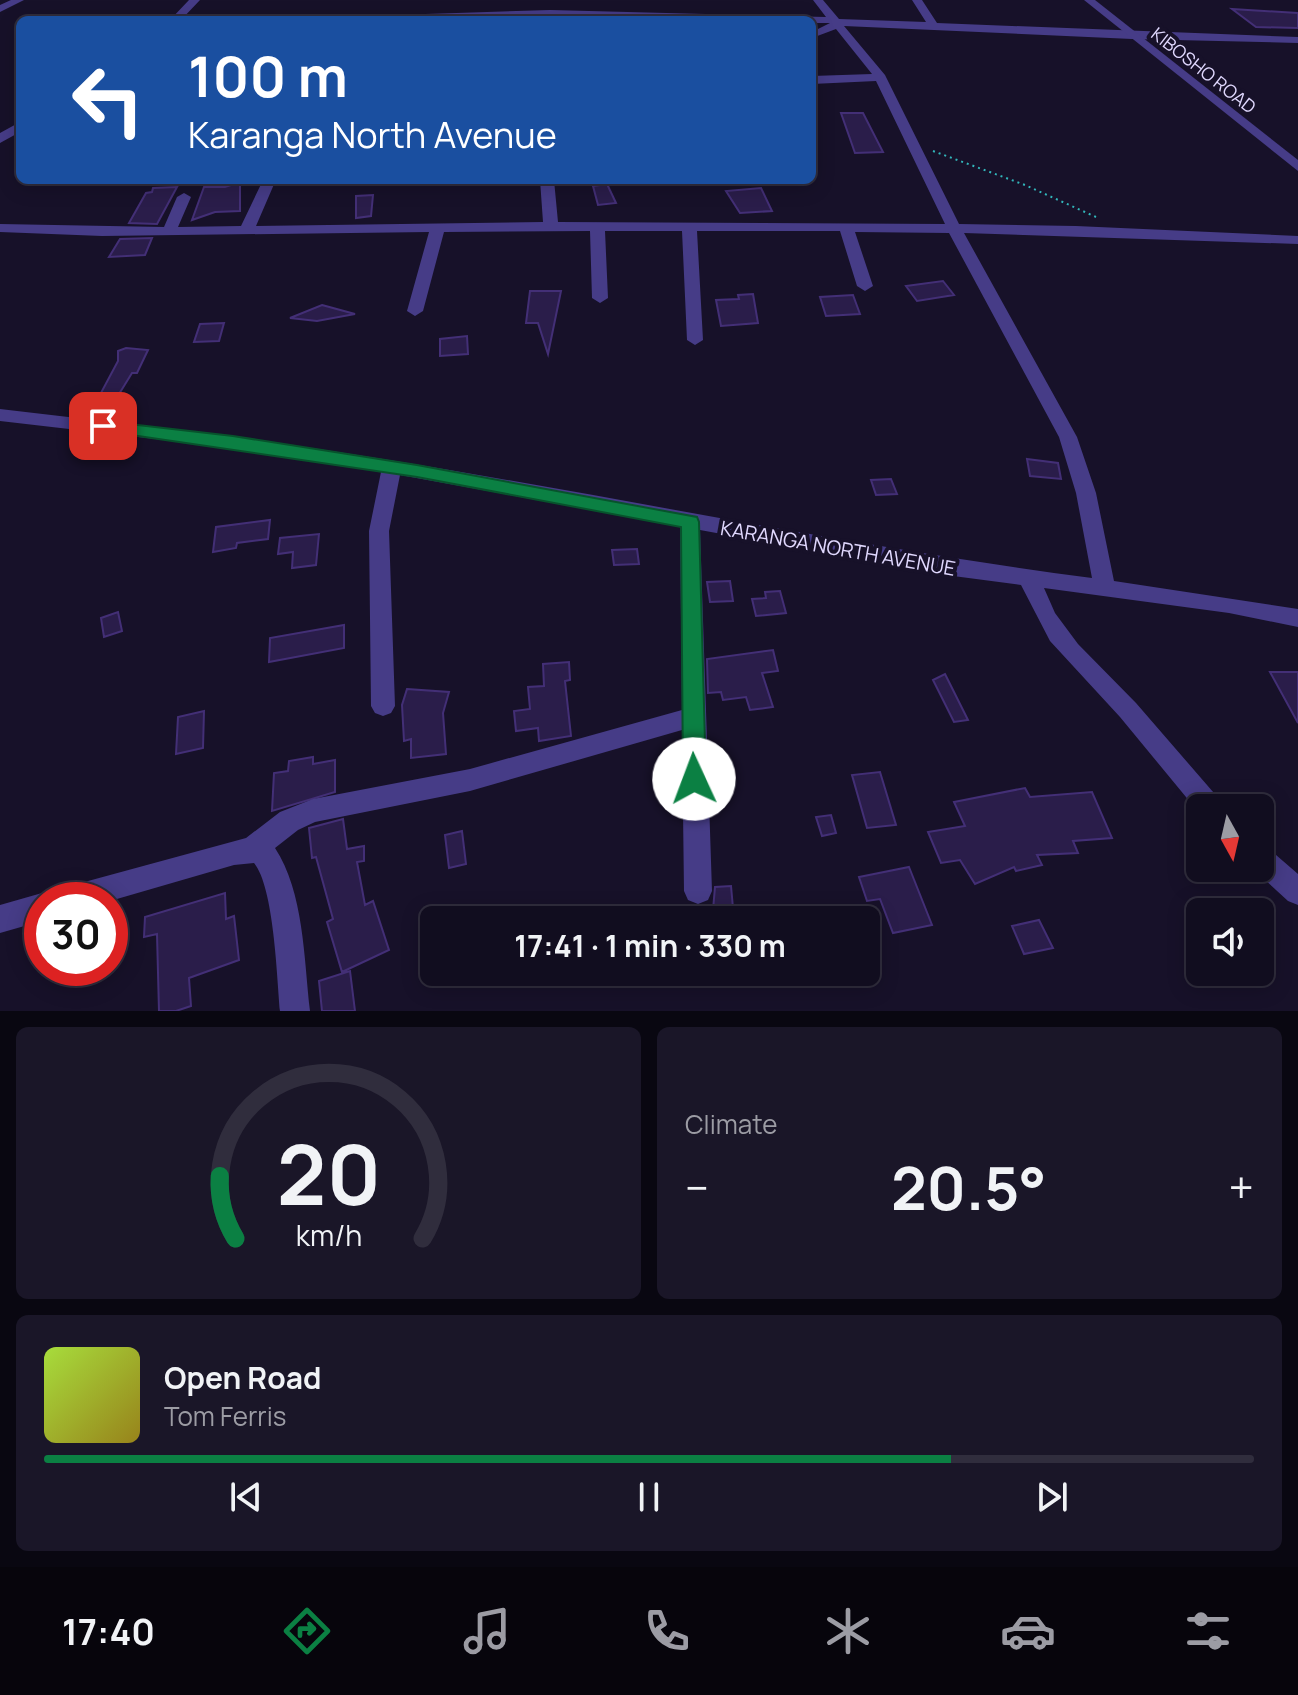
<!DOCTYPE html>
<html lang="en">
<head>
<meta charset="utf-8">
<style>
  :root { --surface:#110d1f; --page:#1a1628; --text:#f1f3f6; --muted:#9c9ca4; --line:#302d3d; --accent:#0b8043 }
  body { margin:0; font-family:Manrope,sans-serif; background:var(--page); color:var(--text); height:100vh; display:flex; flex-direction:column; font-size:30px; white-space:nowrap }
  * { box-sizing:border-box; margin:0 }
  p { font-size:26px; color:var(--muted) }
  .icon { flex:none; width:44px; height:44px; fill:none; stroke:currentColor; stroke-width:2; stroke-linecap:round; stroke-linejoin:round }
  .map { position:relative; height:1011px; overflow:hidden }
  .drawer { display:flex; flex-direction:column; gap:16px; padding:16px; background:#090711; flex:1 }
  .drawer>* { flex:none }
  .guide { position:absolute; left:16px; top:16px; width:800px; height:168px; border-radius:12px; box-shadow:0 4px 20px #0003,0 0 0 2px var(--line); background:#1a4fa0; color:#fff; overflow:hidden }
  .needle { width:52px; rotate:172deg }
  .buttons { position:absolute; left:1186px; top:794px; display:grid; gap:16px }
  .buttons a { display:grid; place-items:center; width:88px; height:88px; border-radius:12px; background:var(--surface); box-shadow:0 4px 20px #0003,0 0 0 2px var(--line); font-size:40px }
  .speed { position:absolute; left:24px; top:882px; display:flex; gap:16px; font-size:40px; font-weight:700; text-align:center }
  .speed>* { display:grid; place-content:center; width:104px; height:104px; border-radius:50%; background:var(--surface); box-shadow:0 4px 20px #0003,0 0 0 2px var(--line); line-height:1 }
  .speed .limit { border:12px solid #d22; background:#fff; color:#111 }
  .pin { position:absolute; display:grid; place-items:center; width:68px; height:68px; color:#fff; margin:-34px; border-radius:16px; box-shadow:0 4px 12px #0006 }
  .me { position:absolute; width:88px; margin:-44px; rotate:358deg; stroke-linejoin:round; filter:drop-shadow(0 0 6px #0008) }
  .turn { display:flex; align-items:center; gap:28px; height:168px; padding:0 40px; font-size:36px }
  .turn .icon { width:104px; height:104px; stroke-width:2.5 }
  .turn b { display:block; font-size:56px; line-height:68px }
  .big { font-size:60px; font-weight:700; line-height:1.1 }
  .drawer .tile { flex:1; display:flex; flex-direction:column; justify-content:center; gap:12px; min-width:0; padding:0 28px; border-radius:12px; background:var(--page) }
  .drawer .dial { align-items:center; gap:0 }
  .dial svg { height:208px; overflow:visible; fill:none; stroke:var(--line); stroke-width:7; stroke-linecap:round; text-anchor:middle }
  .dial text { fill:var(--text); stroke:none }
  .song { display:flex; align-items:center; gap:24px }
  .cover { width:96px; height:96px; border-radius:12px; background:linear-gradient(135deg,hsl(80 70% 55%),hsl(50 70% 35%)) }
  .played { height:8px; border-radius:4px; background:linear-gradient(90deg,var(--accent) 75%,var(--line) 75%) }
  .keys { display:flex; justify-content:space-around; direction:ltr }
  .heat { display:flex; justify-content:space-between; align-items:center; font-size:44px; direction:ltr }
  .drawer .tiles { flex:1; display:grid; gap:16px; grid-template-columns:1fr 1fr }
  .tile:last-child { grid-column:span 2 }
  .trip { position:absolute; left:420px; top:906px; width:460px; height:80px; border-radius:12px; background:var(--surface); box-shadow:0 4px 20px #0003,0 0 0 2px var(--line); font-weight:700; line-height:80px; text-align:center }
  .menu { display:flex; height:128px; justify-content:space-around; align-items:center; background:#07050c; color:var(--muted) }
  .menu .icon { width:56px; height:56px }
  .menu .on { color:var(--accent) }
  .menu b { font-size:36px; color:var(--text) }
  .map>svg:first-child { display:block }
  .building { fill:#2a1d4a; stroke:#432f76; stroke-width:2 }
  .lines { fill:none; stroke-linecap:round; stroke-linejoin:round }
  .path { stroke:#32b6ba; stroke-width:2; stroke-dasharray:2 4; stroke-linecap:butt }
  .minor { fill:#463c87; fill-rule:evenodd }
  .tertiary { fill:#463c87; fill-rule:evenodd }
  .route { fill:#0b8043; stroke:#07532c; stroke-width:2 }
  .labels { text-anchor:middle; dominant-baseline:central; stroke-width:8; stroke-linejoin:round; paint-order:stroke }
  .far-street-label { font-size:18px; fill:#e1d9ff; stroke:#171129 }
  .street-label { font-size:20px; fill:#e1d9ff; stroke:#171129 }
</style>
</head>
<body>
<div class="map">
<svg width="1298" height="1011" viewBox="0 0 1298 1011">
  <rect width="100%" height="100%" fill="#171129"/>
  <!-- building -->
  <path class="building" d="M1232 9 1298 13V28L1256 27Z
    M841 113H863L883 152 855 153Z
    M240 182V211L215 212 192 220 204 187H225Z
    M607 184 616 203 598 205 593 186Z
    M177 187 157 224 129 223 146 193 152 192 153 188Z
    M761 188 772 211 740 213 726 191Z
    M373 195 371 216 356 218V196Z
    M152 238 145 255 109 257 120 239Z
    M943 281 954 295 917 301 906 286Z
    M530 291H561L548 354 538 323H526Z
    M753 294 758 323 721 326 716 300 739 299 738 295Z
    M853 295 860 314 826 316 820 297Z
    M322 305 355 314 317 321 290 318Z
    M224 323 219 341 194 342 200 324Z
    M467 336 468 354 440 356V339Z
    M126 348 148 350 137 373H132L111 407 94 406 118 361V351Z
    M1027 459 1058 463 1061 479 1030 476Z
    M891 479 897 494 876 495 871 480Z
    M270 520 268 539 237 543 236 548 213 552 216 527Z
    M319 534 316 565 292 568 293 552 278 554 280 538Z
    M637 549 639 564 614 565 612 550Z
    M730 581 733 601 710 602 707 582Z
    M780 591 786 613 756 616 752 599 766 598 765 592Z
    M118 612 122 631 104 637 101 618Z
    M344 625V648L269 662 270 638Z
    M773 650 778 671 762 673 773 707 750 710 746 697 723 700 721 692 708 693 707 659Z
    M569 662 570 680 565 681 571 736 539 741 538 728 516 731 514 711 530 709 528 687 544 686 543 664Z
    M1270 672H1298V723Z
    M945 674 968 720 954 722 933 680Z
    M407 689 449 692 443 713 446 754 411 758V739L404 741 402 705Z
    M204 711 203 748 176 754 178 717Z
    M313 757V764L335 760V792L272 811 274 773 288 771 289 761Z
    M880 772 896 825 867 828 852 775Z
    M1025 788 1030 797 1092 792 1112 838 1073 841 1078 853 1037 855 1042 865 1016 871 1014 867 975 884 960 860 941 863 928 832 965 826 954 802Z
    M831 815 836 833 822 836 816 817Z
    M343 819 347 849 364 846V861L357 862 365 905 373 901 389 950 342 972 327 922 333 919 316 857 312 858 309 828Z
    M462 831 466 864 449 868 445 835Z
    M909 867 932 925 893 933 880 899 867 901 859 877Z
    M731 886 733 908 713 910 715 887Z
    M225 893 226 919 234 916 239 960 189 978 191 1006 176 1011H159L157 934 144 937 145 917Z
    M657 905 659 920H615L614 909Z
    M1039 920 1053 948 1024 954 1012 926Z
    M350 971 355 1011H322L319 981Z"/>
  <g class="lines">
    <!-- path -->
    <path class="path" d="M933 151 1025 185 1096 217"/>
    <!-- minor -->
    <path class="minor" d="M11 0H24L0 12V5Z
      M189 0H200L181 20H170Z
      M813 0H823L839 19 926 22 912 0H922L937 23 1298 37V43L1132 39 844 26 885 75 959 224 1076 226 1298 236V244L964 233 1077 437 1096 493 1114 581 1298 609V627L1229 613 1044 588 1055 613 1078 644 1136 703 1220 800 1224 808H1200V814L1120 717 1050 641 1021 585 938 574 700 530 712 891 708 900 698 904 688 900 684 891 682 730 470 791 315 822 298 830 275 848C304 892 304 959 310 1011H280C277 977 274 887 254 863L234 865 110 901 42 900V921L0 933V905L42 893 53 899 56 890 66 887 246 838 280 812 313 799 470 769 682 710 680 526 400 475 389 531 395 706 391 713 383 716 375 713 371 706 369 531 381 472 233 448 0 421V409C130 424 260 439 389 460 624 498 856 547 1092 578L1076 493 1059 437 949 233 855 232 873 286 865 291 857 286 840 231H697L703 340 695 345 687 340 682 231H605L608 298 600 303 592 298 590 231 444 232 423 311 415 316 407 311 429 232 102 236 0 232V224L164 227 177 197 184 193 191 197 178 227 241 226 263 180 275 182 256 226 543 222 540 180H554L558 222 945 224 876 81 812 84V76L872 74 836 29 812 38V32L830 23H812V20L550 16 328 20 333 17 550 10 826 17Z
      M109 14 135 20 105 19 104 17Z
      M20 122V132L0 143V133Z
      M1260 845 1269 849 1298 874V905L1288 901 1252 868H1260Z"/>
    <!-- tertiary -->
    <path class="tertiary" d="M1084 0H1095L1298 160V171Z"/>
  </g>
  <!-- route -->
  <path class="route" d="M103 421 233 436 417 465 697 517 699 522 706 779 703 786 694 789 686 786 683 779 681 527 417 477 97 430 94 426Z"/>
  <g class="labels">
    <!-- far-street labels -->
    <g class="far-street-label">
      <text transform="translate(1204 70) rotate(38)">KIBOSHO ROAD</text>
    </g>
    <!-- street labels -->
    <g class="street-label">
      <text transform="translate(838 548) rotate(10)">KARANGA NORTH AVENUE</text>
    </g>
  </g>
</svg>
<div class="buttons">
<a><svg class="needle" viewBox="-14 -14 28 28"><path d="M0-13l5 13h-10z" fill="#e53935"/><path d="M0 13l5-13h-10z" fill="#9c9ca4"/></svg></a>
<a><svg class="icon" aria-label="sound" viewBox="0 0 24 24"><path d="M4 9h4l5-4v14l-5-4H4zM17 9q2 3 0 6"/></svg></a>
</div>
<div class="speed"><div class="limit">30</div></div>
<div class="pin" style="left:103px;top:426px;background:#d93025"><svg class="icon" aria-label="arrive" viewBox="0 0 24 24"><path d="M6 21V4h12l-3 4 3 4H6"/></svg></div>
<svg class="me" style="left:694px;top:779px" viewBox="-20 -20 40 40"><circle r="19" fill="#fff"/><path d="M0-13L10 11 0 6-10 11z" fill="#0b8043"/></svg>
<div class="trip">17:41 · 1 min · 330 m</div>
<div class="guide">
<div class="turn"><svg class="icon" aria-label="left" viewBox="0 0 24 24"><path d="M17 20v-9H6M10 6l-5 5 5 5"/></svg><div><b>100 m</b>Karanga North Avenue</div></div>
</div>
</div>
<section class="drawer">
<div class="tiles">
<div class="tile dial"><svg viewBox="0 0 100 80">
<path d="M14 69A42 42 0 1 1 86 69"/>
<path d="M14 69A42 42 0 0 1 8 45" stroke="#0b8043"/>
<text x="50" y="56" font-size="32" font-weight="700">20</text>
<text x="50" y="72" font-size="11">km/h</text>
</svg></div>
<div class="tile"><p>Climate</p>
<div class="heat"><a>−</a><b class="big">20.5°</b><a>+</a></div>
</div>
<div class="tile">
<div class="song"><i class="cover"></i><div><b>Open Road</b><p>Tom Ferris</p></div></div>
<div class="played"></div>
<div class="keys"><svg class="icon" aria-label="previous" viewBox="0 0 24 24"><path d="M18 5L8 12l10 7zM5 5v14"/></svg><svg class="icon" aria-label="pause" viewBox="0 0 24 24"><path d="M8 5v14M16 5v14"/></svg><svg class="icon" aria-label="next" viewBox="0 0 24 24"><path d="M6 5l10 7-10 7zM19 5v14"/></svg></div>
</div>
</div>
</section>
<nav class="menu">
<b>17:40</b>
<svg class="icon on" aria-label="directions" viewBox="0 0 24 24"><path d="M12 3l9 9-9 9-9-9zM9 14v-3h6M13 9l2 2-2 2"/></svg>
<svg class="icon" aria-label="music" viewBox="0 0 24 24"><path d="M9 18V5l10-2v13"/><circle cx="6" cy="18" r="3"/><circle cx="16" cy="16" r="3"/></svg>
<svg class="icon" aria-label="phone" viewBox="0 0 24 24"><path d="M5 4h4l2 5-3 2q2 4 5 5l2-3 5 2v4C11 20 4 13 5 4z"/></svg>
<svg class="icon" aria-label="climate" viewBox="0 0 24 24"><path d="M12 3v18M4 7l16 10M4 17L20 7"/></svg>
<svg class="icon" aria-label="car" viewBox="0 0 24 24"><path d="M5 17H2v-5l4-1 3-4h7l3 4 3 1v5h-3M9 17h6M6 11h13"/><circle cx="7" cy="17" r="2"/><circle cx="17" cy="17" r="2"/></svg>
<svg class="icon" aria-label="filters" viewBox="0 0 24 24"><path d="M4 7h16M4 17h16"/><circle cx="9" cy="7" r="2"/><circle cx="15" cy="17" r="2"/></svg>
</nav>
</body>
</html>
